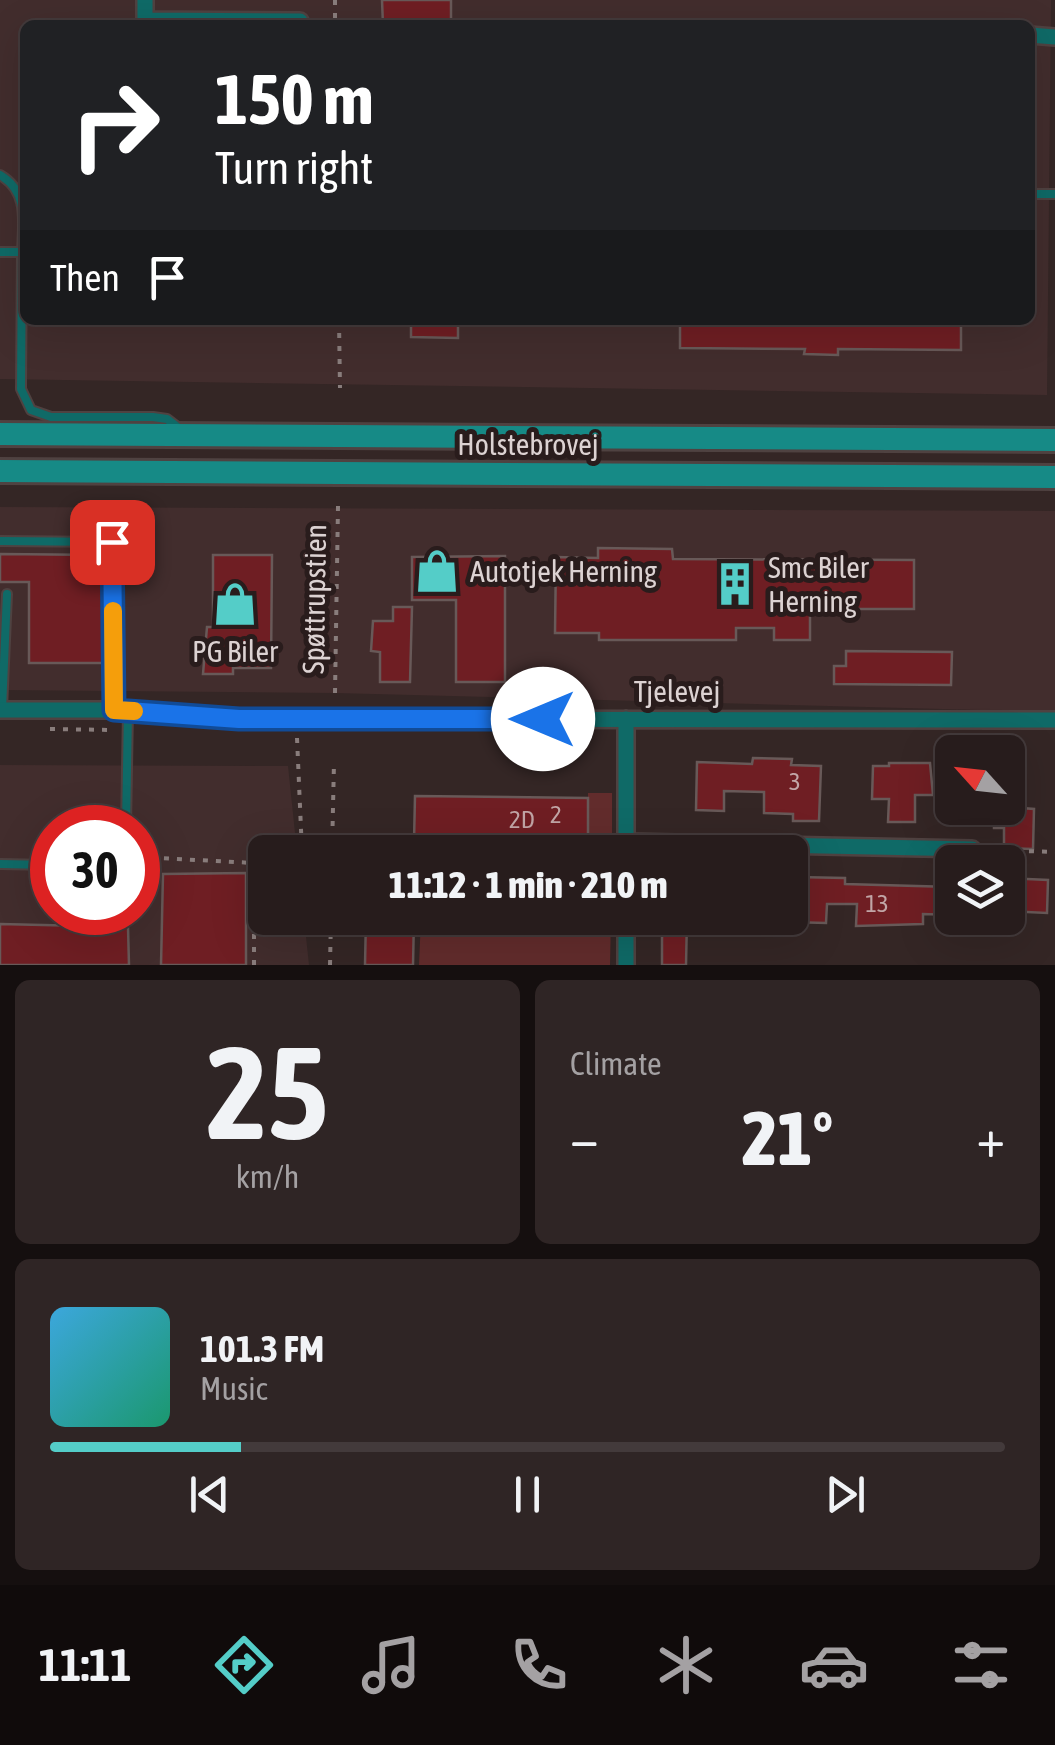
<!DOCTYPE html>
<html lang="en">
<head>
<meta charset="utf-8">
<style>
  :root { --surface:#271c1c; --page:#2f2525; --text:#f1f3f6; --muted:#a4a1a3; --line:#433a3b; --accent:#54cdc8 }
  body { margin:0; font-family:"Asap Condensed",sans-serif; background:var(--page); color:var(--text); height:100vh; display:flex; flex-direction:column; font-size:38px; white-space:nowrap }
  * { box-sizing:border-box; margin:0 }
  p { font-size:32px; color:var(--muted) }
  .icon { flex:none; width:55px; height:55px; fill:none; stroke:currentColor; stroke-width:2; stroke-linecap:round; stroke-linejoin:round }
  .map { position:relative; height:965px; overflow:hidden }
  .drawer { display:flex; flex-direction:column; gap:15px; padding:15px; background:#150f0f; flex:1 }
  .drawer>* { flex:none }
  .hud { position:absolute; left:20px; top:20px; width:1015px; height:305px; border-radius:15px; box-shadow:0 10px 40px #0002,0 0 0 2px var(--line); background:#202124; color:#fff; overflow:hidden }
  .needle { width:65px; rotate:297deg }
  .buttons { position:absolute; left:935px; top:735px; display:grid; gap:20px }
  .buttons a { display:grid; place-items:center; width:90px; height:90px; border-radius:15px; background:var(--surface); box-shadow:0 10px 40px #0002,0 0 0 2px var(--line); font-size:50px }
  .speed { position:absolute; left:30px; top:805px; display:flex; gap:20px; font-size:50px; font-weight:700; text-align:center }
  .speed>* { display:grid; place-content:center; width:130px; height:130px; border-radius:50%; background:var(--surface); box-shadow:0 10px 40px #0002,0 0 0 2px var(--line); line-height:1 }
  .speed .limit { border:15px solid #d22; background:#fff; color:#111 }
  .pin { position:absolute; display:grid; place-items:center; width:85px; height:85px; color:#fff; margin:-42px; border-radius:20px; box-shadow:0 5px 15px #0006 }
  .me { position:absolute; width:110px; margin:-55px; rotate:270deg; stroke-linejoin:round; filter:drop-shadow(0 0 8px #0008) }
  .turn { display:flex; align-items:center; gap:35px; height:210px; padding:0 30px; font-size:45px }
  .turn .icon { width:130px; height:130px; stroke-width:2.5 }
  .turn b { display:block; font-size:70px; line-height:85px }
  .then { display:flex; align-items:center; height:95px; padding:0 30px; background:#0003; gap:20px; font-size:38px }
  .big { font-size:75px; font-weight:800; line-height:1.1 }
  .drawer .tile { flex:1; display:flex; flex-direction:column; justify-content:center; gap:15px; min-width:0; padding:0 35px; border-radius:15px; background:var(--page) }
  .drawer .dial { align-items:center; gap:0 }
  .dial b { font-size:130px; line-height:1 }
  .song { display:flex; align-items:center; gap:30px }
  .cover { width:120px; height:120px; border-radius:15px; background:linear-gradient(135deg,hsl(200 70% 55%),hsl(160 70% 35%)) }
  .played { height:10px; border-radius:5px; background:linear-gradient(90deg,var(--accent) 20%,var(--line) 20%) }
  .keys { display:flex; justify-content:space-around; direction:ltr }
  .heat { display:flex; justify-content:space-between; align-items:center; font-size:55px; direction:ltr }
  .drawer .tiles { flex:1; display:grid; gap:15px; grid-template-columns:1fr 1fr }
  .tile:last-child { grid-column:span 2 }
  .trip { position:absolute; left:248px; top:835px; width:560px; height:100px; border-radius:15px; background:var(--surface); box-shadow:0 10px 40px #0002,0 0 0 2px var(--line); font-weight:800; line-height:100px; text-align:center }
  .tab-bar { display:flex; height:160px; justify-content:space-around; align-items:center; background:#100b0b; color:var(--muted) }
  .tab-bar .icon { width:70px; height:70px }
  .tab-bar .on { color:var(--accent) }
  .tab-bar b { font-size:45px; color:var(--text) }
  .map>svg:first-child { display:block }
  .built { fill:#422d2d; fill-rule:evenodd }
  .green { fill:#622c2c }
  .building { fill:#6f1e23; stroke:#685958; stroke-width:2.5 }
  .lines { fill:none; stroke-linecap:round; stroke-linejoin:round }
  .lane-casing { stroke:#4f4241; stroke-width:12 }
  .street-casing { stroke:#4f4241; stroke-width:20 }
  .secondary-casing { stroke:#4f4241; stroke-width:28 }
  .path { stroke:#897d7c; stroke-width:4; stroke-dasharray:5 8; stroke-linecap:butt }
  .lane { stroke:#0f6a67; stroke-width:8 }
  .street { stroke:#0f6a67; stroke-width:15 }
  .secondary { stroke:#168a86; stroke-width:22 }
  .route-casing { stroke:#114b97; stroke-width:25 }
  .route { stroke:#1a73e8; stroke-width:18 }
  .slow { stroke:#f59e0b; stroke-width:18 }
  .labels { text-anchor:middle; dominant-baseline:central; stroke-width:10; stroke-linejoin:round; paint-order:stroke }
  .number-label { font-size:25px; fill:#c1a5a6 }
  .street-label { font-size:30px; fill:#dcd2d2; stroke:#291c1c }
  .poi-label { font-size:30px; fill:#dcd2d2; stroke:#291c1c; text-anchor:start }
</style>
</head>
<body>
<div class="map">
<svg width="1055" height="965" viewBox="0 0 1055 965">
  <rect width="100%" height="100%" fill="#342625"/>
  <!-- built -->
  <path class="built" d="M0 0H1051L1047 395 0 379ZM25 25H1030V320H25Z
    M0 507 1055 511V712L335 693 0 690Z
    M0 765 288 766 297 852H265V918H304L309 965H0ZM52 828H138V912H52Z"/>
  <!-- green -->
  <path class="green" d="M588 793H612V847H588Z
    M421 918H611L610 965H419Z"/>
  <!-- building -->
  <path class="building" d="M382 0H451V25H383Z
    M411 320H458V338L411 337Z
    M680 320H961V350L838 349V355L804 354 805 349 680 348Z
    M598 548 672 549 673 559 914 560V609H810V640H774V628H736V640H599V633H555L556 557 598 558Z
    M0 554 104 555V663H29V582H0Z
    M213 555H272L271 668H233V674H203L207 627H213Z
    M505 556V682H456V600H412V557Z
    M393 607H412L410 682H380V652L371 651 373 621H393Z
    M846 651 952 652 951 685 834 684V666H846Z
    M753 758 792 759 791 765 821 766 819 821H793V814L764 813V792L724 791V811L696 810 697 762 752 764Z
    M889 763H930L933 795H915V822H888L889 799H872L873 766H889Z
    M1008 782H1023L1022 808 1034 809 1033 849 1004 848V828H994V808H1008Z
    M415 796 588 798V844L414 842Z
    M246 873V965H161L163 874Z
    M796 877 845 878V884L952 887V915L923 914V924L856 926 857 904H827L826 923 790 922Z
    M1008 878 1048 880 1047 913 1008 911Z
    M366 918H414L413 965H365Z
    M662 918H687L686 965H662Z
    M0 924 128 927 129 965H0Z"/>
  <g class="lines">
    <!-- lane casing -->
    <g class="lane-casing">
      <path id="lane" d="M0 175C29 192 23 221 22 252H0
        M1030 194H1055
        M22 252 21 389 31 410 51 417H153L167 419 180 429
        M0 541 113 542V710
        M2 709 7 594
        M126 828 128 710
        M0 864 52 865"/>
    </g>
    <!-- street casing -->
    <g class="street-casing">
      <path id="street" d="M145 0V20L300 21
        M1030 35 1055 37
        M0 710H128L239 719 1055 720
        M626 719V850
        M626 842 972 849
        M626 918V965"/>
    </g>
    <!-- secondary casing -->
    <g class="secondary-casing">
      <path id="secondary" d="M0 434 1055 440
        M0 471 1055 477"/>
    </g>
    <!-- path -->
    <path class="path" d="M335 0V25
      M339 320 340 388
      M335 693 338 506
      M50 729 115 730
      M297 738 302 852
      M990 850 1055 852
      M332 852 334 762
      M138 857 254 863
      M254 965V863L265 862
      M330 965 331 918"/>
    <!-- lane -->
    <use href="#lane" class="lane"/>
    <!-- street -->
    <use href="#street" class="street"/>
    <!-- secondary -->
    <use href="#secondary" class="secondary"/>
  </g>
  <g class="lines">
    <!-- route casing -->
    <g class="route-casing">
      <path id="route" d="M112 542 114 710 239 719H543"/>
    </g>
    <!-- route -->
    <use href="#route" class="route"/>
    <!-- slow -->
    <path class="slow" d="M113 611 114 710 134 711"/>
  </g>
  <!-- icons -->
  <defs>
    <g id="shop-bare" transform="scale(3.45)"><path d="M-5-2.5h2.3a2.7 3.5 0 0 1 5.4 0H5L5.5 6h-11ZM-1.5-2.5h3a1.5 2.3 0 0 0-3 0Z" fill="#54cdc8" stroke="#291c1c" stroke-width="2.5" paint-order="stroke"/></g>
    <g id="building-bare" transform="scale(3.45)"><path d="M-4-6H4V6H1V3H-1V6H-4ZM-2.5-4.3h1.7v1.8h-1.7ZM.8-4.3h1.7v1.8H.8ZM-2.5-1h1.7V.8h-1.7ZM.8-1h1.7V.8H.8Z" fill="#54cdc8" stroke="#291c1c" stroke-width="2.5" paint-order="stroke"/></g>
  </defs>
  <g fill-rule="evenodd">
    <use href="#shop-bare" x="437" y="571"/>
    <use href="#building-bare" x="735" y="584"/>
    <use href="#shop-bare" x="235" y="604"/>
  </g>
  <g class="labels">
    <!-- number labels -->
    <g class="number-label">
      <text x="795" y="781">3</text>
      <text x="556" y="814">2</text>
      <text x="522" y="819">2D</text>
      <text x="877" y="903">13</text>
    </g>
    <!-- street labels -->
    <g class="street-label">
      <text x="528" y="444">Holstebrovej</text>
      <text transform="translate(314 599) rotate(-89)">Spøttrupstien</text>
      <text x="677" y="691">Tjelevej</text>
    </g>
    <!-- poi labels -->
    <g class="poi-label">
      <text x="768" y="567">Smc Biler<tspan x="768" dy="34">Herning</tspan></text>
      <text x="470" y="571">Autotjek Herning</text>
      <text x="235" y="651" text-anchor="middle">PG Biler</text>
    </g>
  </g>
</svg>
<div class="buttons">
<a><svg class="needle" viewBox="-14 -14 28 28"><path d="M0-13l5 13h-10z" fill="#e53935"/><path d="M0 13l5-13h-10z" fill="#a4a1a3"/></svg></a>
<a><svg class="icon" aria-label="layers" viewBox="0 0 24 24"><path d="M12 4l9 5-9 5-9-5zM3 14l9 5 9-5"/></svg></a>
</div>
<div class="speed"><div class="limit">30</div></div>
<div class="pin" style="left:112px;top:542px;background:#d93025"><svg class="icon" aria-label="arrive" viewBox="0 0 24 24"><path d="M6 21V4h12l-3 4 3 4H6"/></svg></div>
<svg class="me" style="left:543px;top:719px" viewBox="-20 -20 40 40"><circle r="19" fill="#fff"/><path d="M0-13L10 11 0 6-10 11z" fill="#1a73e8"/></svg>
<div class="trip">11:12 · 1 min · 210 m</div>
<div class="hud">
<div class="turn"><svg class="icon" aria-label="right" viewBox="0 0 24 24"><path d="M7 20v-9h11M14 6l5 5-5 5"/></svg><div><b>150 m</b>Turn right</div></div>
<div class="then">Then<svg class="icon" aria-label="arrive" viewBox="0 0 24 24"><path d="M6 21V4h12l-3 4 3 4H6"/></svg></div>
</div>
</div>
<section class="drawer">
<div class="tiles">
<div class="tile dial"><b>25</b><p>km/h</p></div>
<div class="tile"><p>Climate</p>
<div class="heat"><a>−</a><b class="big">21°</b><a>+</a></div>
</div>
<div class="tile">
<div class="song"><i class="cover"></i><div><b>101.3 FM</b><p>Music</p></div></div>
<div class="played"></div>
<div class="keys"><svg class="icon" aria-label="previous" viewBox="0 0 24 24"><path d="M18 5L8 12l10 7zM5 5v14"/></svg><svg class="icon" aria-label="pause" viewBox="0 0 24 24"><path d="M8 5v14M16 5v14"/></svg><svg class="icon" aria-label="next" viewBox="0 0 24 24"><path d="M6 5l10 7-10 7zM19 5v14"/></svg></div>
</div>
</div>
</section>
<nav class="tab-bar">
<b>11:11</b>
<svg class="icon on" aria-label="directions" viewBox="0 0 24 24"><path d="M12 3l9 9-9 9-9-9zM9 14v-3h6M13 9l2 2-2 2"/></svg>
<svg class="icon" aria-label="music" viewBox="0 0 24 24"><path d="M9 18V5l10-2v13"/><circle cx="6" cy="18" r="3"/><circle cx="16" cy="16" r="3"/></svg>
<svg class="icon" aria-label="phone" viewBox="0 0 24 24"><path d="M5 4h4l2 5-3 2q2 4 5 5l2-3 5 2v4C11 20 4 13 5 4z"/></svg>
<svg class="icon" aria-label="climate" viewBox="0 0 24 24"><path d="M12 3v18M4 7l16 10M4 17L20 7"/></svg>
<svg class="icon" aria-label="car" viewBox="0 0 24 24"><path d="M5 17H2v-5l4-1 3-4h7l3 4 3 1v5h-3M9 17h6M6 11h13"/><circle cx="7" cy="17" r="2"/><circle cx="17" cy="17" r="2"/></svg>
<svg class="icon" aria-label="filters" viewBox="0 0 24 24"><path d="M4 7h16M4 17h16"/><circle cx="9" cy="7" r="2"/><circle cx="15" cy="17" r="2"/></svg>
</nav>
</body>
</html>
